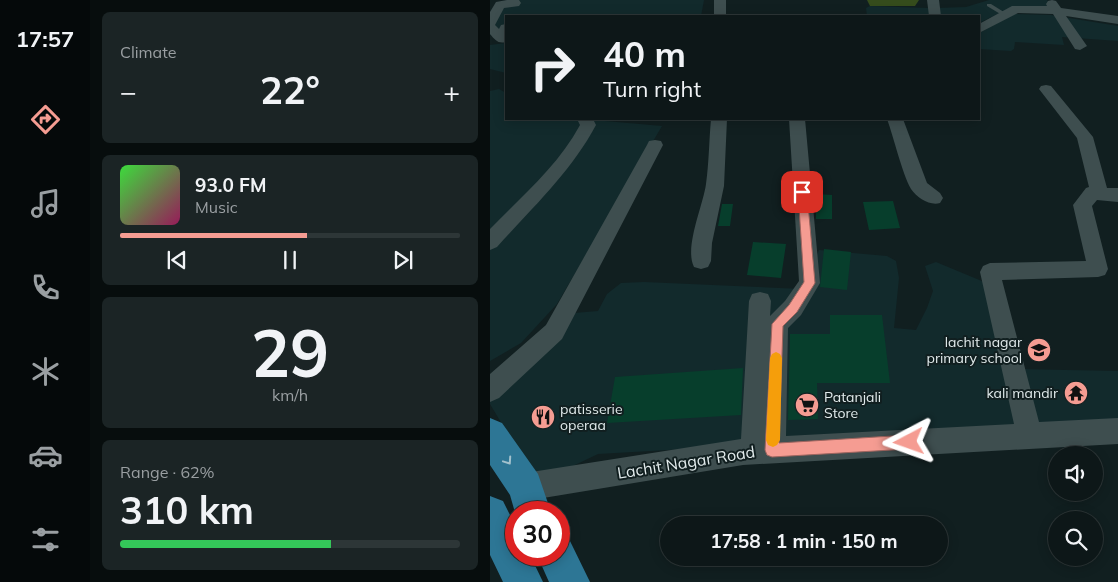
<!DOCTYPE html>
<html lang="en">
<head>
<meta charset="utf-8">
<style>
  :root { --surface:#0d1718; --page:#1b2425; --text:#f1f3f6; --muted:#9a9fa2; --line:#2d3637; --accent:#f59c92 }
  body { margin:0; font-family:Mulish,sans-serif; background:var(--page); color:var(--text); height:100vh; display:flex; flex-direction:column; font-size:19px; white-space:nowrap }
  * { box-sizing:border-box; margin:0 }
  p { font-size:16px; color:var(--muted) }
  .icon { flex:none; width:28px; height:28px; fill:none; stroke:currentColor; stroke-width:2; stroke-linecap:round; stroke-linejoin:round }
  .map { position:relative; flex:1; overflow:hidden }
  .details { display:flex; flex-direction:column; gap:12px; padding:12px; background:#070d0d; width:400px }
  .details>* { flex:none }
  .banner { position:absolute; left:15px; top:15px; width:475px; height:105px; border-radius:0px; box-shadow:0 2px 12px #0003,0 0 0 1px var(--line); background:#0d1718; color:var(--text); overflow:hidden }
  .controls { position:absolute; left:558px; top:446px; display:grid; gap:10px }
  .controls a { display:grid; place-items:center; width:55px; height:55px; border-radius:50%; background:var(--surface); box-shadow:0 2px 12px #0003,0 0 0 1px var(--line); font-size:25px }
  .speed { position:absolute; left:15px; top:501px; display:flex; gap:10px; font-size:25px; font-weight:700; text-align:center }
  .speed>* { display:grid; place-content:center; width:65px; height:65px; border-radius:50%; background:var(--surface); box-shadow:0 2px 12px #0003,0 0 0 1px var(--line); line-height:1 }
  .speed .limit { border:8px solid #d22; background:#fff; color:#111 }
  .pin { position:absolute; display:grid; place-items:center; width:42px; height:42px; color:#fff; margin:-21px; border-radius:10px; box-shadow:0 2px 8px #0006 }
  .me { position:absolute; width:55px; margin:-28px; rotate:266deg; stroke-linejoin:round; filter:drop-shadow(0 0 4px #0008) }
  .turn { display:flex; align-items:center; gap:18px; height:105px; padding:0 15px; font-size:22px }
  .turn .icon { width:65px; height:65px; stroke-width:2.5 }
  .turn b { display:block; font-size:35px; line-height:42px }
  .big { font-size:38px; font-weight:700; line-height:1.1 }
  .details .widget { flex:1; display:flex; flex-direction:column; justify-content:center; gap:8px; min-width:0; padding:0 18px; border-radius:8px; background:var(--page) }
  .details .dial { align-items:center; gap:0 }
  .dial b { font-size:65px; line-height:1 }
  .song { display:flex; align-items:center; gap:15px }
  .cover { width:60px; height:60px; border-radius:8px; background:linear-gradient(135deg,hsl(120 70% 55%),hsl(330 70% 35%)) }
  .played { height:5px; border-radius:2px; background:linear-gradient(90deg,var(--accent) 55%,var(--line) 55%) }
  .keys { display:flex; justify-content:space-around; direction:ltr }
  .heat { display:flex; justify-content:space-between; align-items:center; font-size:28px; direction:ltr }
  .charge { height:8px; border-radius:4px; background:linear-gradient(90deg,#34c759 62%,var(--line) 0) }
  .trip { position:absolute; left:170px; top:516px; width:288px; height:50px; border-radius:25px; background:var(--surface); box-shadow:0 2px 12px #0003,0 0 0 1px var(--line); font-weight:700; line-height:50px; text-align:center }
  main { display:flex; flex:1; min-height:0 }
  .tabs { display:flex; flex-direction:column; width:90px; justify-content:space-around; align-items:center; background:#05090a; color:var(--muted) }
  .tabs .icon { width:35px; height:35px }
  .tabs .on { color:var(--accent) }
  .tabs b { font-size:22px; color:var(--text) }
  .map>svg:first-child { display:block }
  .built { fill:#122a2c }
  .forest { fill:#354c1c }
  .building { fill:#073e2c }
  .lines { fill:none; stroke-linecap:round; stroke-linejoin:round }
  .lane { fill:#3e4e4f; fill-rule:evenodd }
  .street { fill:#3e4e4f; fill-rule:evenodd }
  .primary { fill:#2d7695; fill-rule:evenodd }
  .oneway { stroke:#a2c1cd }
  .route { fill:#f59c92; stroke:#9f655f }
  .slow { fill:#f59e0b }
  .labels { text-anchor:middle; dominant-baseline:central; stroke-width:4; stroke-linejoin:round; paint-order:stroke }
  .poi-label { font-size:14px; fill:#e1eaeb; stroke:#111f20; text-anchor:end }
  .near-street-label { font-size:16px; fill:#e1eaeb; stroke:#111f20 }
</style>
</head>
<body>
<main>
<nav class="tabs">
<b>17:57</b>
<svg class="icon on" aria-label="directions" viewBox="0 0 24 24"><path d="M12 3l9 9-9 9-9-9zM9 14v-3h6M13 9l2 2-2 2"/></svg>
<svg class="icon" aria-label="music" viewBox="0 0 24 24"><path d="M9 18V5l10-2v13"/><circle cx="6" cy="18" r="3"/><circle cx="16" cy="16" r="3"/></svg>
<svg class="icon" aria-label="phone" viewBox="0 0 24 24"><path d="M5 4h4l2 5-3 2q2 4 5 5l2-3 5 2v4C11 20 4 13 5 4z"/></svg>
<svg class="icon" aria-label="climate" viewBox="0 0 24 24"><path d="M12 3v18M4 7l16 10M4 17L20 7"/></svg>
<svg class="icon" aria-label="car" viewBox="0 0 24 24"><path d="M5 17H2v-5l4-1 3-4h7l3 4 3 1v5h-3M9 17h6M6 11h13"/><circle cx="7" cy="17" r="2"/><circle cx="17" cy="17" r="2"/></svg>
<svg class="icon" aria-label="filters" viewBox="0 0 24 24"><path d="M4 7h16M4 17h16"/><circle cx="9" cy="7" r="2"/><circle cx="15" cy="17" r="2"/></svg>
</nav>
<section class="details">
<div class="widget"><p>Climate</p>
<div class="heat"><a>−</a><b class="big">22°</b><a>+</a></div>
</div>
<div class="widget">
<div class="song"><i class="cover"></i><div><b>93.0 FM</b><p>Music</p></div></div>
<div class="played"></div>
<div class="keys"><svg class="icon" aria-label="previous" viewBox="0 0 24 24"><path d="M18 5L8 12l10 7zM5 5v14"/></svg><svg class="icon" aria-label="pause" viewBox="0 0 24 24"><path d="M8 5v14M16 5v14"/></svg><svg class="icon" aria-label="next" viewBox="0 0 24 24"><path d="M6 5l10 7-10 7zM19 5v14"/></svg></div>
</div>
<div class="widget dial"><b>29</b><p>km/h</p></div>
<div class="widget"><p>Range · 62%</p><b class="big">310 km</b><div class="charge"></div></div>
</section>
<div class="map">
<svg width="628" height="582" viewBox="0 0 628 582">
  <rect width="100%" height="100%" fill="#111f20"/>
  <!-- built -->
  <path class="built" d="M16 0H214L211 16H16V33L0 35V13Z
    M499 0H557L563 8 516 10 489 23V16H450L447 8 476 7Z
    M380 6 438 8 442 16H377L376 8Z
    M524 14 561 15 628 26V41L572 37 574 45 525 42 524 49 521 51 489 49V33Z
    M16 43V73L0 69V45Z
    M9 89 16 93V119H93L172 126 67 304 31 343 0 361V91Z
    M329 250 397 256 406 261 409 278 404 328 426 330 437 308 443 291 435 266 446 262 499 284 525 369 628 371V424L108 454 64 475 46 481 0 404V398L84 313 108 311 117 294 131 283 154 282 312 289Z"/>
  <!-- forest -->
  <path class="forest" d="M377 0H429L425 6H380Z"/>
  <!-- building -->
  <path class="building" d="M326 194 342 195V219H326Z
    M403 201 410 228 379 230 373 202Z
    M232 204H243L240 226H228Z
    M263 242 296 244 291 278 257 275Z
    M334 249 361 252 357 290 330 287Z
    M340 315H392L400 383H327L328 419 298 420 300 334H340Z
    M253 368 251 415 117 423 125 377Z"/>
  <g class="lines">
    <!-- lane -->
    <path class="lane" d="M497 4H501L517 14 512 15 497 6Z"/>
    <!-- street -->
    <path class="street" d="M17 0H29L31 3 29 6 14 8 5 25 9 29 11 25 16 24V42C8 44 5 40 0 34V12L6 2Z
      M224 0H236V16H224Z
      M437 0H449L451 16H439Z
      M562 0 566 1 571 8 628 16V24L576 16 597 46 590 50 585 49 563 14 528 13 489 33V24L522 6H557L556 4 558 1Z
      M556 85 561 86 603 137 617 188H628V202L607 200 602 206 618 269 615 275 608 277 512 280 549 422 628 418V444L253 465 35 501 25 497 21 487 25 477 35 473 251 439 259 301 262 294 270 292 278 294 281 301 280 316 295 301 309 281 299 119H315L330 283 311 315 298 328 296 436 524 424 490 272 493 266 500 263 596 261 583 205 596 188 599 187 587 138 549 89 551 86Z
      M87 119H103L106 125C81 172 42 208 7 247L0 250V229C32 196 68 166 90 125Z
      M221 119H237L234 186 222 243 221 261 218 267 211 269 204 267C194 247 213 206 216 184 219 163 219 141 221 119Z
      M397 119H413L437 183 450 193 453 198 450 203C440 206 427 198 421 189 412 173 404 138 397 119Z
      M165 140 171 141 173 145 72 339 9 398 0 402V374L56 325 157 145 159 141Z"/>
    <!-- primary -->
    <path class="primary" d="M0 418 12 423 48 474 61 512H26V516L20 495 0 465Z
      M0 496 13 501 26 527V555H40L53 582H13L0 555Z
      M69 537 80 541 100 582H59L47 555H69Z"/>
  </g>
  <!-- one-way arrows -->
  <defs><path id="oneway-chevron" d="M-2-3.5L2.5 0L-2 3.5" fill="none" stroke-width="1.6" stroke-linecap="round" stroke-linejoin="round" transform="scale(1.25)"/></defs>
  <use class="oneway" href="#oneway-chevron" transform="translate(18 461) rotate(56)"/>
  <!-- route -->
  <path class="route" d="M312 188 317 192 325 283 307 312 293 326 289 443 419 435 424 437 426 442 424 447 419 449 282 457 277 455 275 450 282 324 299 305 314 282 308 192Z"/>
  <!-- slow -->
  <path class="slow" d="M286 352 290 354 292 358 290 440 287 445 283 447 278 445 276 440 280 358 282 354Z"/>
  <!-- icons -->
  <defs>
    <g id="school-disc" transform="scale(1.25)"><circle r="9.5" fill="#f59c92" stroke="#111f20"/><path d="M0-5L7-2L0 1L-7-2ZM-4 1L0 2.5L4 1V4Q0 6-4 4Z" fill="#111"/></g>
    <g id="temple-disc" transform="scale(1.25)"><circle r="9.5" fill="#f59c92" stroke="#111f20"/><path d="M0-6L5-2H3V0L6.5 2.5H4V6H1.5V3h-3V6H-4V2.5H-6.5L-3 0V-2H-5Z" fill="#111"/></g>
    <g id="supermarket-disc" transform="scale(1.25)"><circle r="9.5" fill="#f59c92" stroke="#111f20"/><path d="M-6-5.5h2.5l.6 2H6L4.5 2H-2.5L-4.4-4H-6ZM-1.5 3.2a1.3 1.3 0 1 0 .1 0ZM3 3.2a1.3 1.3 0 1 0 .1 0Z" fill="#111"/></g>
    <g id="restaurant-disc" transform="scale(1.25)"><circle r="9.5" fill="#f59c92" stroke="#111f20"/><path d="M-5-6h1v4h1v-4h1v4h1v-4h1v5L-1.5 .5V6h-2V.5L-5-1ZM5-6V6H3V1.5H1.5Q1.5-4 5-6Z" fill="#111"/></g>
  </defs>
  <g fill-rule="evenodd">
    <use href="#school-disc" x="549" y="350"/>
    <use href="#temple-disc" x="586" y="393"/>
    <use href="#supermarket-disc" x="317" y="405"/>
    <use href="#restaurant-disc" x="53" y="417"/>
  </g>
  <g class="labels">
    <!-- poi labels -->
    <g class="poi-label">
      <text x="532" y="342">lachit nagar<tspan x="532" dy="16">primary school</tspan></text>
      <text x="568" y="393">kali mandir</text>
      <text x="334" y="397" text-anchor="start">Patanjali<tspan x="334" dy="16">Store</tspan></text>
      <text x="70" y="409" text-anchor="start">patisserie<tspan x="70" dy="16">operaa</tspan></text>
    </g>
    <!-- near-street labels -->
    <g class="near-street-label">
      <text transform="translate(196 462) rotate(-9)">Lachit Nagar Road</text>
    </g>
  </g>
</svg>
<div class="controls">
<a><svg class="icon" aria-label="sound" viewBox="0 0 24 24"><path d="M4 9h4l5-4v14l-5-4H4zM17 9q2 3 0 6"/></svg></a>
<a><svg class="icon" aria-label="search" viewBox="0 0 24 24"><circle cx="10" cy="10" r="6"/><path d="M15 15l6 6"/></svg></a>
</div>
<div class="speed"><div class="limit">30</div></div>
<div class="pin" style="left:312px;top:192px;background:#d93025"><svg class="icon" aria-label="arrive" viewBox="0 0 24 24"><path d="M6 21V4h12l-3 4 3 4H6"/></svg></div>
<svg class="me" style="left:419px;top:442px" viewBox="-20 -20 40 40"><path d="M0-17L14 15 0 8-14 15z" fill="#f59c92" stroke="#fff" stroke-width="4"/></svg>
<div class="trip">17:58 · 1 min · 150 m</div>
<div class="banner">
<div class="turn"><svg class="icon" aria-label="right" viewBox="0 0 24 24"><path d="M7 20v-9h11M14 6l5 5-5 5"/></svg><div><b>40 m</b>Turn right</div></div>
</div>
</div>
</main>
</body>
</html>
